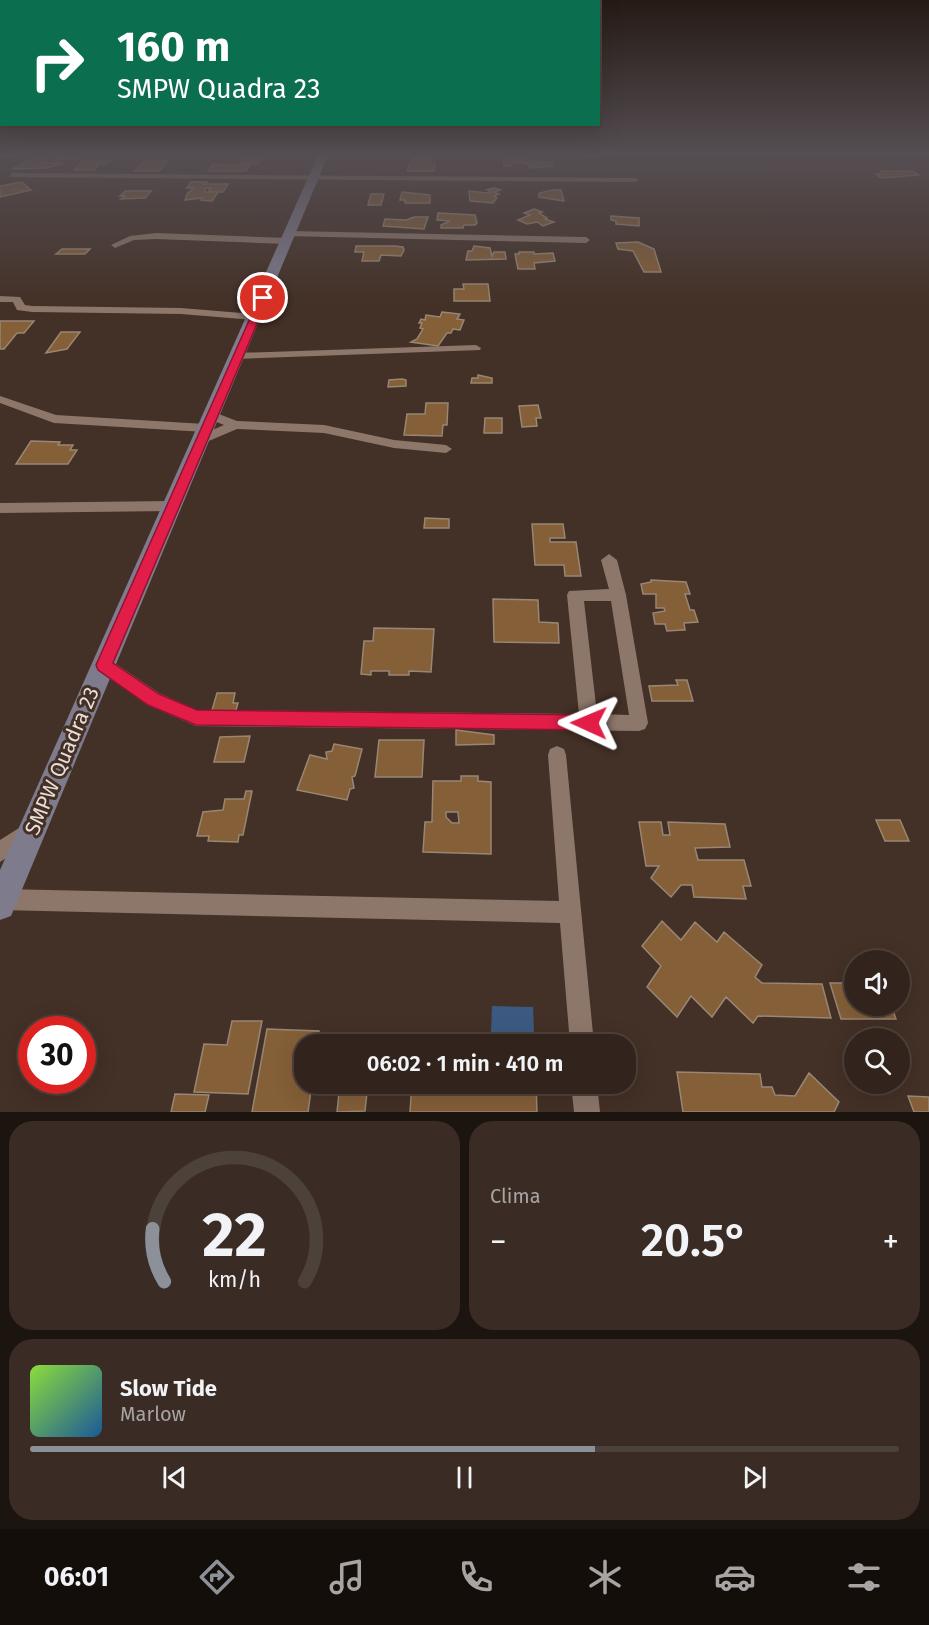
<!DOCTYPE html>
<html lang="pt">
<head>
<meta charset="utf-8">
<style>
  :root { --surface:#32241c; --page:#3a2c25; --text:#f1f3f6; --muted:#a8a4a3; --line:#4d413b; --accent:#8c9099 }
  body { margin:0; font-family:"Fira Sans",sans-serif; background:var(--page); color:var(--text); height:100vh; display:flex; flex-direction:column; font-size:22px; white-space:nowrap }
  * { box-sizing:border-box; margin:0 }
  p { font-size:20px; color:var(--muted) }
  .icon { flex:none; width:33px; height:33px; fill:none; stroke:currentColor; stroke-width:2; stroke-linecap:round; stroke-linejoin:round }
  .map { position:relative; height:1112px; overflow:hidden }
  .details { display:flex; flex-direction:column; gap:9px; padding:9px; background:#1c140f; flex:1 }
  .details>* { flex:none }
  .guide { position:absolute; left:0px; top:0px; width:600px; height:126px; box-shadow:0 6px 24px #0002,0 0 0 2px var(--line); background:#0b6e4f; color:#fff; overflow:hidden }
  .buttons { position:absolute; left:844px; top:950px; display:grid; gap:12px }
  .buttons a { display:grid; place-items:center; width:66px; height:66px; border-radius:50%; background:var(--surface); box-shadow:0 6px 24px #0002,0 0 0 2px var(--line); font-size:30px }
  .speed { position:absolute; left:18px; top:1016px; display:flex; gap:12px; font-size:30px; font-weight:700; text-align:center }
  .speed>* { display:grid; place-content:center; width:78px; height:78px; border-radius:50%; background:var(--surface); box-shadow:0 6px 24px #0002,0 0 0 2px var(--line); line-height:1 }
  .speed .limit { border:9px solid #d22; background:#fff; color:#111 }
  .pin { position:absolute; display:grid; place-items:center; width:51px; height:51px; color:#fff; margin:-26px; border:3px solid #fff; border-radius:50%; box-shadow:0 2px 6px #0007 }
  .me { position:absolute; width:66px; margin:-33px; rotate:271deg; stroke-linejoin:round; filter:drop-shadow(0 0 4px #0008) }
  .turn { display:flex; align-items:center; gap:21px; height:126px; padding:0 18px; font-size:27px }
  .turn .icon { width:78px; height:78px; stroke-width:2.5 }
  .turn b { display:block; font-size:42px; line-height:51px }
  .big { font-size:45px; font-weight:600; line-height:1.1 }
  .details .widget { flex:1; display:flex; flex-direction:column; justify-content:center; gap:9px; min-width:0; padding:0 21px; border-radius:24px; background:var(--page) }
  .details .dial { align-items:center; gap:0 }
  .dial svg { height:156px; overflow:visible; fill:none; stroke:var(--line); stroke-width:7; stroke-linecap:round; text-anchor:middle }
  .dial text { fill:var(--text); stroke:none }
  .song { display:flex; align-items:center; gap:18px }
  .cover { width:72px; height:72px; border-radius:9px; background:linear-gradient(135deg,hsl(90 70% 55%),hsl(210 70% 35%)) }
  .played { height:6px; border-radius:3px; background:linear-gradient(90deg,var(--accent) 65%,var(--line) 65%) }
  .keys { display:flex; justify-content:space-around; direction:ltr }
  .heat { display:flex; justify-content:space-between; align-items:center; font-size:33px; direction:ltr }
  .details .tiles { flex:1; display:grid; gap:9px; grid-template-columns:1fr 1fr }
  .widget:last-child { grid-column:span 2 }
  .trip { position:absolute; left:294px; top:1034px; width:342px; height:60px; border-radius:24px; background:var(--surface); box-shadow:0 6px 24px #0002,0 0 0 2px var(--line); font-weight:600; line-height:60px; text-align:center }
  .menu { display:flex; height:96px; justify-content:space-around; align-items:center; background:#140e0b; color:var(--muted) }
  .menu .icon { width:42px; height:42px }
  .menu .active { color:var(--accent) }
  .menu b { font-size:27px; color:var(--text) }
  .map>svg:first-child { display:block }
  .water { fill:#3c5a81 }
  .building { fill:#845f38; stroke:#988775; stroke-width:1.5; fill-rule:evenodd }
  .lines { fill:none; stroke-linecap:round; stroke-linejoin:round }
  .street { fill:#8d776b; fill-rule:evenodd }
  .secondary { fill:#7e7b8c; fill-rule:evenodd }
  .route { fill:#e11d48; stroke:#92132f; stroke-width:1.5 }
  .labels { text-anchor:middle; dominant-baseline:central; stroke-width:6; stroke-linejoin:round; paint-order:stroke }
  .street-label { font-size:21px; fill:#eaded7; stroke:#433026 }
</style>
</head>
<body>
<div class="map">
<svg width="929" height="1112" viewBox="0 0 929 1112">
  <rect width="100%" height="100%" fill="#433026"/>
  <!-- water -->
  <path class="water" d="M492 1006 533 1007 534 1033 491 1032Z"/>
  <!-- building -->
  <path class="building" d="M60 154H82L77 159H55Z
    M413 157 432 158 431 163H435L434 171H407Z
    M34 158H49L43 163H64L47 168 12 169Z
    M244 158H261L258 164H241Z
    M503 159H525V163H510V166H504Z
    M83 161H110L107 164H99L94 170H74Z
    M144 161H168L159 171H135Z
    M530 161 552 162 553 166 531 168 525 163Z
    M213 164 228 165H250L246 171H208Z
    M881 171H913L919 175 881 178 876 174 883 173Z
    M22 182 31 190 0 197V186Z
    M191 182H207L205 184H228L223 192H208L211 188H206L204 192H218L212 201 201 200 202 198 185 200 187 194 194 188H187Z
    M494 188 500 190 494 192 499 194 494 196 497 198 493 203 470 201 469 191 488 193 491 192 487 190Z
    M553 190H561L564 201 539 197V193Z
    M125 191H151L145 198 121 199 125 196H120Z
    M402 192 430 195V203H405V200H400Z
    M371 194H384L381 205H368Z
    M534 209 542 212 539 213 547 218 545 219 554 222 543 226 537 222 527 224 518 220 530 215 524 213Z
    M438 213 475 215 477 223 475 225H464L463 228H441V225L450 221 437 220Z
    M611 216 639 218V226L616 224V221L611 220Z
    M414 217H428L424 229 383 226 385 219 406 220Z
    M638 242 654 249 661 272H644L633 251 618 249 616 243Z
    M356 246H395L403 247 404 250 401 256 381 255 379 261H362L364 252H355Z
    M474 246 490 248 492 256 494 252H505L506 259 466 260 468 251H472Z
    M62 249H90L85 254H56Z
    M519 252H534V254L553 253 555 261 534 263 535 269H518L515 254H519Z
    M463 284H488L490 301H454V289H464Z
    M442 312 460 314 457 319 464 320 460 330 453 329 451 333H447L438 346 411 342 417 339 423 329 420 328 422 323H419L421 319 425 320 426 315 440 317Z
    M0 321H34L24 333H17L4 349H0Z
    M61 332H80L67 349 46 353Z
    M478 375 492 378V383H471L472 378H478Z
    M402 379 406 380V386L388 387 389 380Z
    M426 403H448L447 425H443L442 436 404 435 407 414H425Z
    M538 405 541 418H536L537 426 522 427 519 406Z
    M485 418H502V433H484Z
    M31 441 60 442 58 445H73L70 450H77L68 464H16Z
    M425 518 449 519V528H424Z
    M532 524H563L565 538H550V542H576L581 576H565L564 565H535Z
    M651 580 686 582 690 594H685L690 610H694L698 622 684 623 685 630H683L667 631 665 624H655L653 613 665 611 664 608H656V594H643L641 584 651 582Z
    M493 599 538 600 539 622 558 623 559 643 494 642Z
    M374 628 434 629 431 672 409 671V675H389V671H371V675L361 674 364 641H373Z
    M676 680H687L693 701H652L649 686 678 685Z
    M217 693H235L233 703H238L232 724H208Z
    M456 730 494 735V744L456 745Z
    M250 736 244 762H214L220 737Z
    M379 740H424L422 777H375Z
    M334 744 362 749 355 776 352 777 354 788 350 789 347 800 297 790 310 755 327 759 326 752 332 751Z
    M461 776H478V781L491 782V854L423 852 425 822H432L433 781H461ZM446 812H458L459 823H452L446 817Z
    M246 791H252L243 835H239L238 842 208 841 209 836H197L203 812 223 810 225 799H244Z
    M876 820H900L909 841H885Z
    M639 822H661L663 835H670L668 822 725 824 730 847 695 848 698 860H744L751 886H743L746 899 694 897 692 885H681L671 897 651 878 659 866H646Z
    M662 921 681 940 695 922 717 942 724 932 762 965 755 977 762 983 822 984 831 1018 758 1016 753 1023 726 997 712 1017 691 996 677 1017 647 987 661 966 642 946Z
    M830 983H855V1005H891L896 1019H841Z
    M232 1021H262L248 1094 194 1092 204 1044 227 1045Z
    M267 1029 319 1031 318 1044H304V1083H312L308 1112H252Z
    M344 1034H372L371 1044H343Z
    M677 1072 760 1074 762 1087H772L775 1095 795 1096 809 1073 839 1102 834 1112H683Z
    M340 1083H368L365 1111 337 1112Z
    M412 1083H536L537 1112H410Z
    M175 1094 209 1095 205 1112H171Z
    M908 1096 929 1097V1112H914Z"/>
  <g class="lines">
    <!-- street -->
    <path class="street" d="M320 153H613L323 157Z
      M12 173 635 178 639 180 635 182 9 177Z
      M290 231 586 237 590 240 586 243 287 236 286 234Z
      M156 233 286 238 290 241 286 244 156 239 134 240 115 248 111 245 130 236Z
      M0 296 20 297 25 305 32 306 181 308 254 314 259 317 254 320 181 314 32 312 17 310 13 302H0Z
      M476 345 481 348 480 350 236 359 230 356 236 353Z
      M0 396 56 415 205 424 211 428 205 432 54 423 0 403Z
      M211 411 237 421 324 425 394 440 446 445 452 449 446 453 394 448 324 433 237 429 204 443H196V437L224 425 207 418V412Z
      M172 501 179 506 172 511 0 513V503Z
      M609 554 617 560 626 595 648 723 645 729 639 731 196 726 147 705 98 670 95 665 98 660 104 658 110 660 159 693 197 710 579 714 567 595 569 591 609 589 601 560ZM584 601H611L629 715 597 714Z
      M557 746 564 749 566 755 594 1044H570L560 923 0 910V890L2 889 559 901 548 755 550 749Z
      M27 823 34 826 37 833 34 840 0 862V840Z
      M571 1083H597L600 1112H574Z"/>
    <!-- secondary -->
    <path class="secondary" d="M319 153H329L11 916 0 920V870Z"/>
  </g>
  <!-- sky -->
  <linearGradient id="sky" x2="0" y2="1"><stop stop-color="#251a15"/><stop offset="0.5" stop-color="#554e52"/><stop offset="1" stop-color="#554e52" stop-opacity="0"/></linearGradient>
  <rect width="929" height="309" fill="url(#sky)"/>
  <!-- route -->
  <path class="route" d="M263 295 268 298 113 663 159 694 197 710 589 715 595 717 597 723 595 728 589 730 196 725 148 705 98 670 96 665 259 298Z"/>
  <g class="labels">
    <!-- street labels -->
    <g class="street-label">
      <text transform="translate(62 761) rotate(-67)">SMPW Quadra 23</text>
    </g>
  </g>
</svg>
<div class="buttons">
<a><svg class="icon" aria-label="sound" viewBox="0 0 24 24"><path d="M4 9h4l5-4v14l-5-4H4zM17 9q2 3 0 6"/></svg></a>
<a><svg class="icon" aria-label="search" viewBox="0 0 24 24"><circle cx="10" cy="10" r="6"/><path d="M15 15l6 6"/></svg></a>
</div>
<div class="speed"><div class="limit">30</div></div>
<div class="pin" style="left:263px;top:298px;background:#d93025"><svg class="icon" aria-label="arrive" viewBox="0 0 24 24"><path d="M6 21V4h12l-3 4 3 4H6"/></svg></div>
<svg class="me" style="left:589px;top:723px" viewBox="-20 -20 40 40"><path d="M0-17L14 15 0 8-14 15z" fill="#e11d48" stroke="#fff" stroke-width="4"/></svg>
<div class="trip">06:02 · 1 min · 410 m</div>
<div class="guide">
<div class="turn"><svg class="icon" aria-label="right" viewBox="0 0 24 24"><path d="M7 20v-9h11M14 6l5 5-5 5"/></svg><div><b>160 m</b>SMPW Quadra 23</div></div>
</div>
</div>
<section class="details">
<div class="tiles">
<div class="widget dial"><svg viewBox="0 0 100 80">
<path d="M14 69A42 42 0 1 1 86 69"/>
<path d="M14 69A42 42 0 0 1 8 42" stroke="#8c9099"/>
<text x="50" y="56" font-size="32" font-weight="700">22</text>
<text x="50" y="72" font-size="11">km/h</text>
</svg></div>
<div class="widget"><p>Clima</p>
<div class="heat"><a>−</a><b class="big">20.5°</b><a>+</a></div>
</div>
<div class="widget">
<div class="song"><i class="cover"></i><div><b>Slow Tide</b><p>Marlow</p></div></div>
<div class="played"></div>
<div class="keys"><svg class="icon" aria-label="previous" viewBox="0 0 24 24"><path d="M18 5L8 12l10 7zM5 5v14"/></svg><svg class="icon" aria-label="pause" viewBox="0 0 24 24"><path d="M8 5v14M16 5v14"/></svg><svg class="icon" aria-label="next" viewBox="0 0 24 24"><path d="M6 5l10 7-10 7zM19 5v14"/></svg></div>
</div>
</div>
</section>
<nav class="menu">
<b>06:01</b>
<svg class="icon active" aria-label="directions" viewBox="0 0 24 24"><path d="M12 3l9 9-9 9-9-9zM9 14v-3h6M13 9l2 2-2 2"/></svg>
<svg class="icon" aria-label="music" viewBox="0 0 24 24"><path d="M9 18V5l10-2v13"/><circle cx="6" cy="18" r="3"/><circle cx="16" cy="16" r="3"/></svg>
<svg class="icon" aria-label="phone" viewBox="0 0 24 24"><path d="M5 4h4l2 5-3 2q2 4 5 5l2-3 5 2v4C11 20 4 13 5 4z"/></svg>
<svg class="icon" aria-label="climate" viewBox="0 0 24 24"><path d="M12 3v18M4 7l16 10M4 17L20 7"/></svg>
<svg class="icon" aria-label="car" viewBox="0 0 24 24"><path d="M5 17H2v-5l4-1 3-4h7l3 4 3 1v5h-3M9 17h6M6 11h13"/><circle cx="7" cy="17" r="2"/><circle cx="17" cy="17" r="2"/></svg>
<svg class="icon" aria-label="filters" viewBox="0 0 24 24"><path d="M4 7h16M4 17h16"/><circle cx="9" cy="7" r="2"/><circle cx="15" cy="17" r="2"/></svg>
</nav>
</body>
</html>
